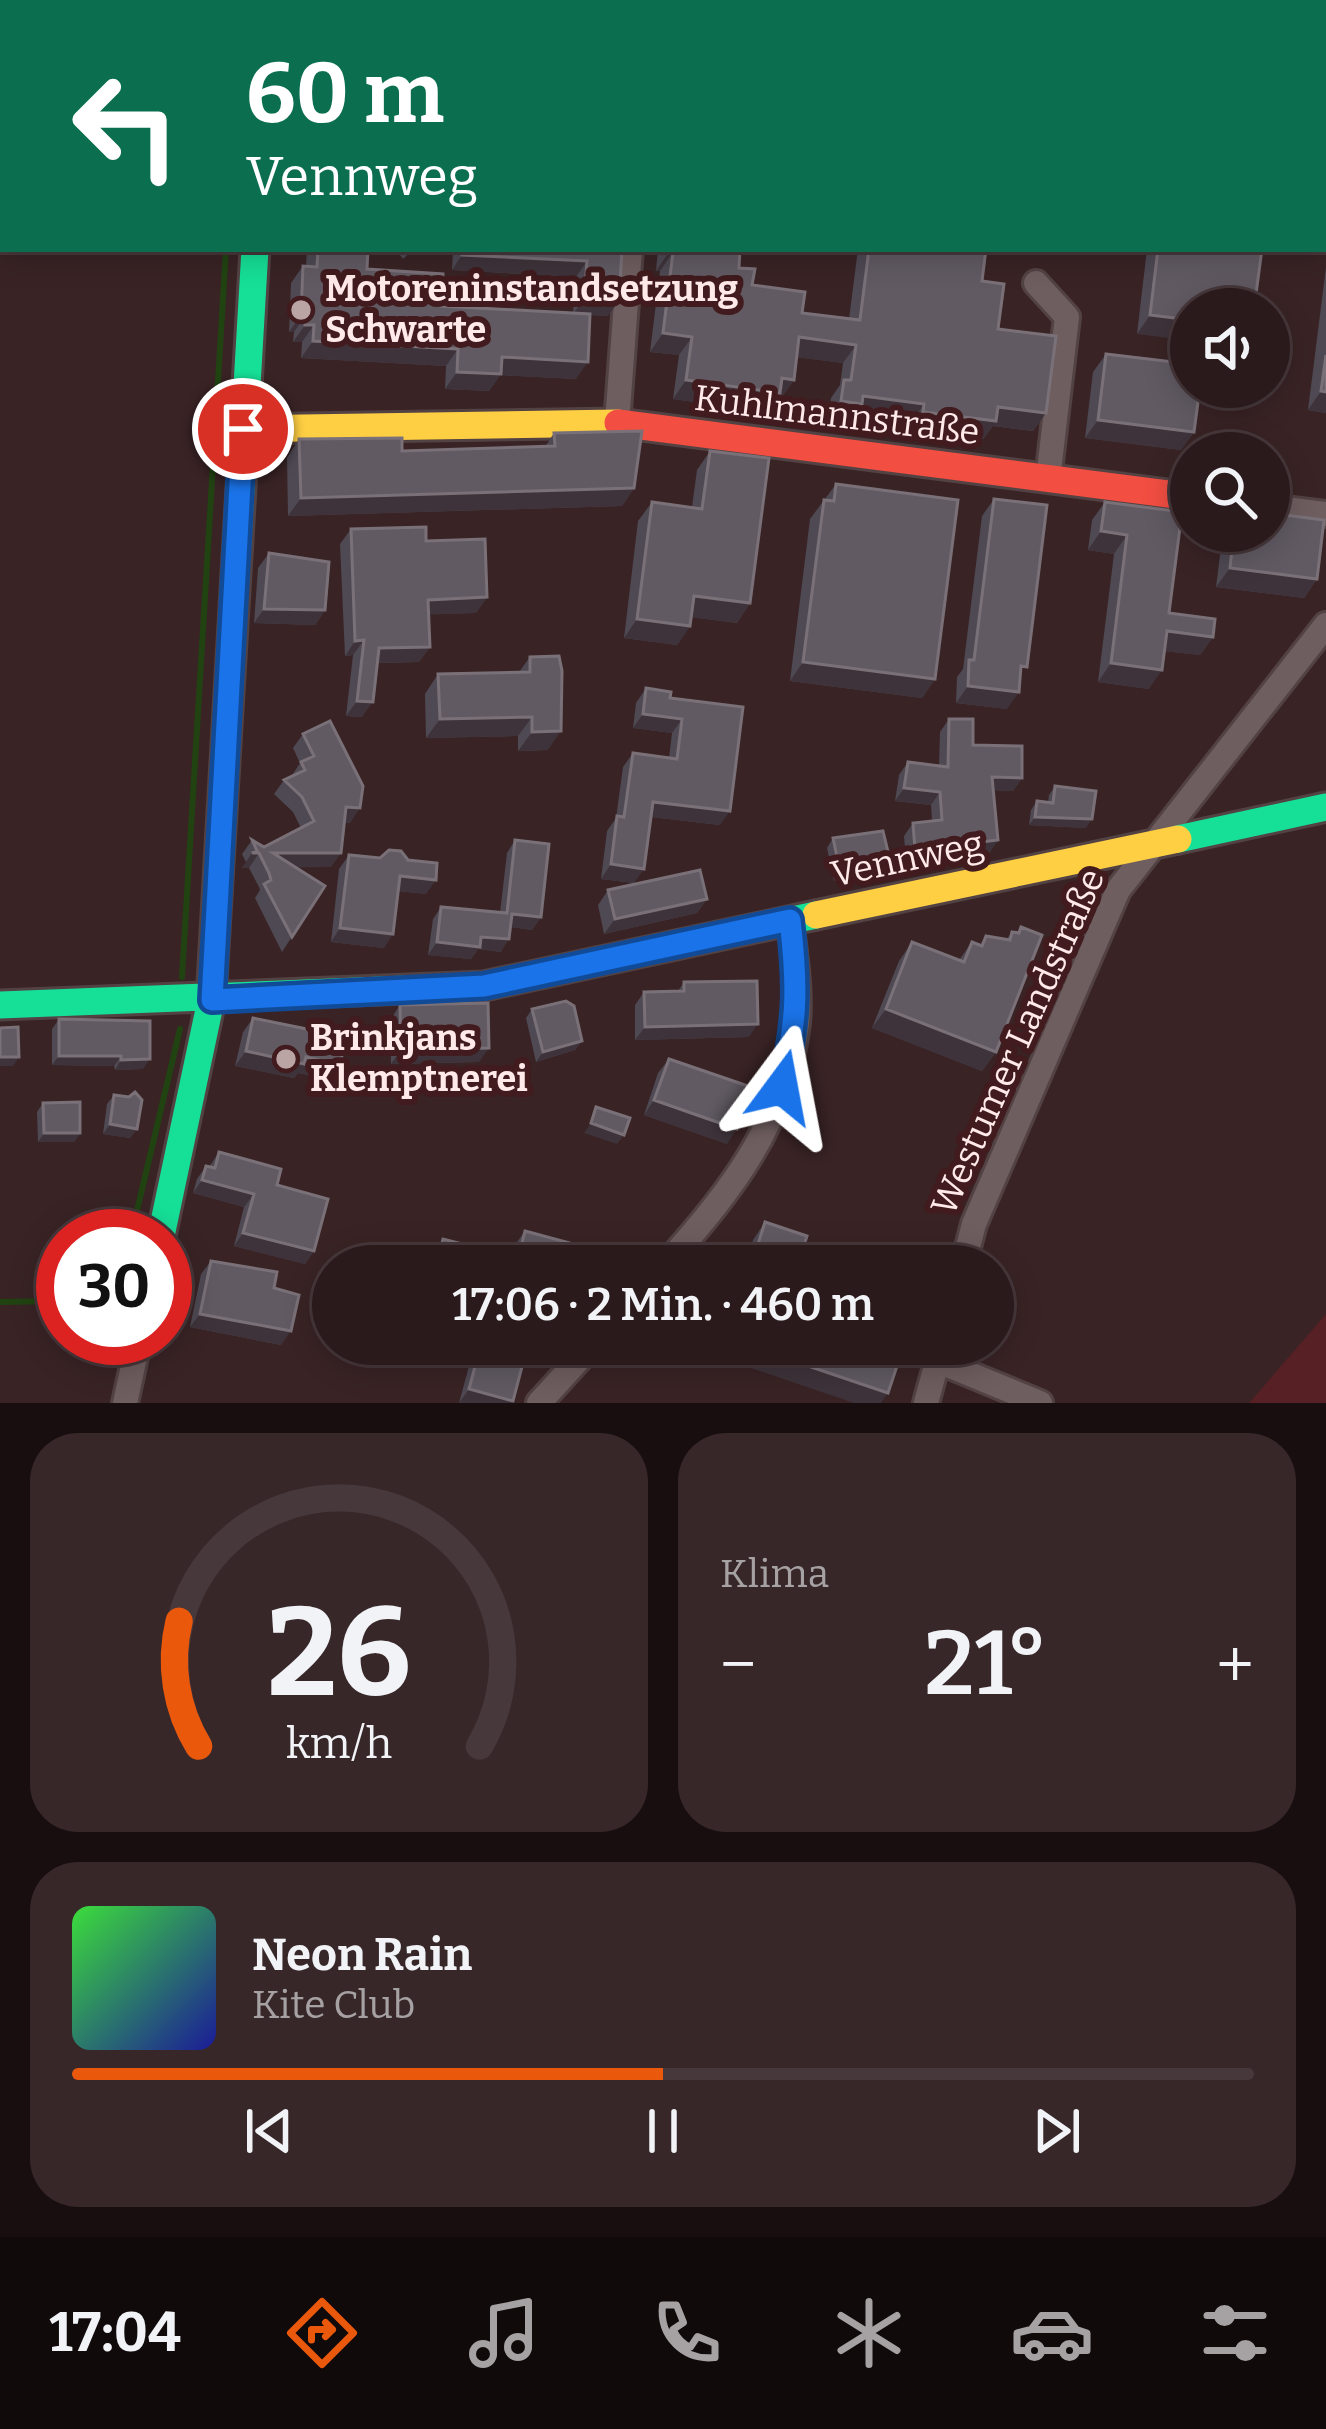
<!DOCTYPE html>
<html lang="de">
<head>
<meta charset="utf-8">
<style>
  :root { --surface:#2b1a1c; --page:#372729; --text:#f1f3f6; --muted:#a6a1a3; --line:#47383b; --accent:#ea580c }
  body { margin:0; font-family:Bitter,serif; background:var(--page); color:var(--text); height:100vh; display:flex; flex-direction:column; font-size:45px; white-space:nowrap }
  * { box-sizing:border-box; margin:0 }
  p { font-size:39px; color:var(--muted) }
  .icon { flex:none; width:66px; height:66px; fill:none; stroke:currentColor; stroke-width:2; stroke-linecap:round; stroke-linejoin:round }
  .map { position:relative; height:1403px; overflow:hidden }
  .details { display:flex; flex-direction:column; gap:30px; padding:30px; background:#180e0f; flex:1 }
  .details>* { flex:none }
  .hud { position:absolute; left:0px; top:0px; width:1326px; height:252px; box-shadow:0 6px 30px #0003,0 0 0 3px var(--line); background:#0b6e4f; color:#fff; overflow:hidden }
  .controls { position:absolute; left:1170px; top:288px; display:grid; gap:24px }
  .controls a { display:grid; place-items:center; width:120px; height:120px; border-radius:50%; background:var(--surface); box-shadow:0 6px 30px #0003,0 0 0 3px var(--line); font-size:60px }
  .speed { position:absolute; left:36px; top:1209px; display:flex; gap:24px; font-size:60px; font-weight:700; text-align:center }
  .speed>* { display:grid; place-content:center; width:156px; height:156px; border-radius:50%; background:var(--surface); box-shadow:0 6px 30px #0003,0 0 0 3px var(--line); line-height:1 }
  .speed .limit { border:18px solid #d22; background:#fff; color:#111 }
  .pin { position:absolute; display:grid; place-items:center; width:102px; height:102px; color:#fff; margin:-51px; border:6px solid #fff; border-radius:50%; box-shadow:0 3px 12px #0007 }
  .me { position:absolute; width:132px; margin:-66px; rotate:13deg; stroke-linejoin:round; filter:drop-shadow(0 0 9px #0008) }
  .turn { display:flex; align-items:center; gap:42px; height:252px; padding:0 48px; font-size:54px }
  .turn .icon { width:156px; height:156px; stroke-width:2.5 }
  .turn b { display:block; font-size:84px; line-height:102px }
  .big { font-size:90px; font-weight:600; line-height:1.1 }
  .details .card { flex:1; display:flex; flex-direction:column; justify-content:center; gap:18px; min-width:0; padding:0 42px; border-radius:48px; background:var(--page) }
  .details .dial { align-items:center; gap:0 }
  .dial svg { height:312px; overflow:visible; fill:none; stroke:var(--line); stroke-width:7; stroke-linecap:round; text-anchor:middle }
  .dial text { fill:var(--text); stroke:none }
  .song { display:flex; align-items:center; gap:36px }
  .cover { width:144px; height:144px; border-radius:18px; background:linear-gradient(135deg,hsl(120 70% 55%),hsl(240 70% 35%)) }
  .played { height:12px; border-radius:6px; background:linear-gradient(90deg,var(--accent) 50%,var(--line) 50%) }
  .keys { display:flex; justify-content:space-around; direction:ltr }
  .heat { display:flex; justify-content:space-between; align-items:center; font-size:66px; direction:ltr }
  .details .tiles { flex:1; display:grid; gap:30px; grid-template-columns:1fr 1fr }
  .card:last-child { grid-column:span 2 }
  .trip { position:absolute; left:312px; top:1245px; width:702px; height:120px; border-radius:60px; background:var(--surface); box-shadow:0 6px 30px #0003,0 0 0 3px var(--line); font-weight:600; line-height:120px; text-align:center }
  .tabs { display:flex; height:192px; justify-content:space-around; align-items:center; background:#110a0b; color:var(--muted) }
  .tabs .icon { width:84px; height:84px }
  .tabs .active { color:var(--accent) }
  .tabs b { font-size:54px; color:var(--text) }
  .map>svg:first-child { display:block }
  .green { fill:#572024 }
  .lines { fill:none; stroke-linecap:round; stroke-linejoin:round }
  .stream { stroke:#214312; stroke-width:6 }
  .street-casing { stroke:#534243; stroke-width:30 }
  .fast-casing { stroke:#534243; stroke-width:33 }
  .slow-casing { stroke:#534243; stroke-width:33 }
  .jam-casing { stroke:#534243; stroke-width:33 }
  .street { stroke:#6f5e5f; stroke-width:24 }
  .fast { stroke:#16e098; stroke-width:27 }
  .slow { stroke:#ffcf43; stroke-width:27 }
  .jam { stroke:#f24e42; stroke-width:27 }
  .wall { fill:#4e4953 }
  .shaded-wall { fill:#3e333a }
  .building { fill:#615a63; stroke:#7a7178; stroke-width:3 }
  .route-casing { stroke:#114b97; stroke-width:30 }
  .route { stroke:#1a73e8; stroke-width:21 }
  .poi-dot { fill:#baa4a4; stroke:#411b1d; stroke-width:4.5 }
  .labels { text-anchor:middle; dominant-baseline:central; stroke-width:12; stroke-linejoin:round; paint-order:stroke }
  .poi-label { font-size:36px; font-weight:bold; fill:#ffe9e9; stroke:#411b1d; text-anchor:start }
  .street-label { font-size:36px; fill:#ffe9e9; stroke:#411b1d }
</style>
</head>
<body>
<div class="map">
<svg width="1326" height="1403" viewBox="0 0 1326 1403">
  <rect width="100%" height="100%" fill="#392325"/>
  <!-- green -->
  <path class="green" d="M1326 1314V1403H1249Z"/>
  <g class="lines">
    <!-- stream -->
    <path class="stream" d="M182 977 226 249
      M131 1236 180 1029
      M0 1302 63 1301"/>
    <!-- street casing -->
    <g class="street-casing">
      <path id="street" d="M260 0 261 3
        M1036 283 1067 317 1048 479
        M617 423 630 249
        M1269 507 1326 514
        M664 1266C728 1196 786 1122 797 1023 800 989 794 954 790 920
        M963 1266 974 1224 1118 890 1326 625
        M938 1361 1040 1403
        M125 1403 139 1338
        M539 1403 593 1344
        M926 1403 942 1344"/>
    </g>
    <!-- fast casing -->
    <g class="fast-casing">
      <path id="fast" d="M0 14H3
        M1323 94H1326
        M1178 839 1326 807
        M0 1005 484 986 816 915
        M161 1236 211 1000 255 249"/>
    </g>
    <!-- slow casing -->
    <g class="slow-casing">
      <path id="slow" d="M520 0 542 3
        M243 429 618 423
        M816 915 1178 839"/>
    </g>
    <!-- jam casing -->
    <g class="jam-casing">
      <path id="jam" d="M88 3 112 0
        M618 423 1191 497"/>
    </g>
    <!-- street -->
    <use href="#street" class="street"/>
    <!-- fast -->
    <use href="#fast" class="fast"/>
    <!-- slow -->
    <use href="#slow" class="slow"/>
    <!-- jam -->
    <use href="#jam" class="jam"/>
  </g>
  <!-- wall -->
  <path class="wall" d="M307 249H368L367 269 441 306 573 313 576 277 452 270 453 249H622L608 316 590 315 576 379 500 375 489 391 445 389 446 366 301 358 302 342H293L294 332H289L291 283 303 266H306Z
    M395 249H414L403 259Z
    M658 249H740L739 268 752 285 802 313 849 319 858 249H986L982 281 998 329 1046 413 1033 431 993 426 983 439 910 430 911 423 854 415 849 422 828 420 831 398 840 385 843 363 797 357 794 380 781 398H777L767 412 673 399 679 355 650 352 660 271H656Z
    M1147 249H1262L1137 334Z
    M1326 267V413L1308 410Z
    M1106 354 1194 432 1181 450 1085 438 1093 372Z
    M554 433 634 488 622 506 288 516 287 458 299 439 402 451 545 447Z
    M710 451 750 603 737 623 691 617 690 626 677 645 624 638 638 521 652 502 692 507 697 470Z
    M836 484 935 679 922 698 790 681 810 519Z
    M994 499 1020 675 1007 709 956 703 957 677 963 669 982 516Z
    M1105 502 1182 512 1169 613 1213 637 1200 655 1164 651 1149 689 1098 682 1114 554 1088 550 1092 520Z
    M351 529 426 541 487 597 476 613 429 614 430 647 419 662 377 663 362 717 346 716 353 655 345 656 340 544Z
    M1223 531H1269L1317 579 1304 598 1216 587Z
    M269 553 325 610 315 625 254 623 258 568Z
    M530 657 548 750 518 751V736L426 738 425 694 438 674 519 672Z
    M646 688 670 698 743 707 720 825 651 817 634 883 601 879 607 831 616 818 623 767 633 753 669 758 672 733 633 728 636 703Z
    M949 719 973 745 1022 778 1013 791 993 790 998 840 989 853 906 863 904 836 913 823 932 821 931 805 895 801 899 775 908 762 939 766 940 732Z
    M303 734 350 823 344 822 331 867H295L325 886 282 952 255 898 260 890 259 887 249 868H242L246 862 242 854 252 840 264 847 301 828 293 812 274 794 284 780 291 777 300 763 293 748Z
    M1055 786 1086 828 1029 825 1031 810 1037 801 1048 802 1049 795Z
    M833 838 883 870 834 881 827 848Z
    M515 840 541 917 532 930 511 927 501 952 478 949 471 959 428 955 433 919 441 907 500 913 507 853Z
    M349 855 426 894 398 891 384 948 331 942 339 869Z
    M608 890 707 899 697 913 604 934 598 905Z
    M1021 927 996 1052 982 1071 872 1028 899 961 912 942 959 960 972 942 980 945 986 936 1006 940 1012 932H1017Z
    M684 982 749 1037 635 1040V1005L644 992 678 991Z
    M400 1005 479 1062 391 1064 390 1020Z
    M532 1009 582 1041 575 1050 536 1062 526 1018Z
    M253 1018 330 1079 298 1073 294 1078 235 1066 243 1032Z
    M59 1019 143 1069 115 1070 114 1066 52 1065V1029Z
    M669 1059 727 1144 644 1115 658 1073Z
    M114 1095 137 1129 130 1138 103 1134 107 1104Z
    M43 1103 80 1133 74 1142H38L37 1112Z
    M219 1152 277 1185 314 1251 305 1264 234 1246 244 1207 193 1193 197 1179 206 1166 209 1167Z
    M765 1222 797 1266H744L753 1240Z
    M525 1231 592 1266H430L433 1253 443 1239 512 1256 514 1246Z
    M211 1261 274 1288 281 1345 190 1327 201 1274Z
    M475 1344H528L512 1403H459Z"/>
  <!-- shaded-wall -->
  <path class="shaded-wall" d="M669 252H673L660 271H656Z
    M462 255 587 261 576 277 452 270Z
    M584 299 619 301 608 316 573 314Z
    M301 315H306L294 332H289Z
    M1150 315 1191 320V341L1137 334Z
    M305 325H314L302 342H293Z
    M663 333 692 337 679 355 650 352Z
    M799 337 856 345 843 363 786 356Z
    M313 341 458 349 446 366 301 358Z
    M502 357 588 362 576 379 500 375 489 391 445 389 457 372Z
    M782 378 794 380 781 398H777L767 412 673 399 686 380Z
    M1321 391 1326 392V413L1308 410Z
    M863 396 924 404 911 423 854 415 849 422 828 420 841 401Z
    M998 407 1046 413 1033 431 993 426 983 439 910 430 923 412Z
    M1098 420 1194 432 1181 450 1085 438Z
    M634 488 622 506 288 516 301 498Z
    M1101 531 1127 535 1114 554 1088 550Z
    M1230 568 1317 579 1304 598 1216 587Z
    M694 596 750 603 737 623 680 616Z
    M487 597 476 613 418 615 428 600Z
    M264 609 325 610 315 625 254 623Z
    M637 619 690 626 677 645 624 638Z
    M1167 631 1213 637 1200 655 1154 650Z
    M364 640 353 655 345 656 355 641Z
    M430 647 419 662 368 663 379 648Z
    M803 662 935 679 922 698 790 681Z
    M1111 663 1162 670 1149 689 1098 682Z
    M968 686 1019 692 1007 709 956 703Z
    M357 701 373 702 362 717 346 716Z
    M643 714 682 719 672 733 633 728Z
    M532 717 518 736 426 738 440 719Z
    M561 731 548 750 518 751 532 732Z
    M992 777 1022 778 1013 791 983 790Z
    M904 788 940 792 931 805 895 801Z
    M653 802 730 811 720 825 643 816Z
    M346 807 360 808 350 823 336 821Z
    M1035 817 1092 819 1086 828 1029 825Z
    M998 840 989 853 906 863 915 850Z
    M252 853H259L249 868H242Z
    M273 853H341L331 867 266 868Z
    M890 860 883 870 834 881 840 871Z
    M611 864 644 869 634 883 601 879Z
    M400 876 436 880 426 894 390 890Z
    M707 899 697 913 604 934 615 919Z
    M512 914 541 917 532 930 503 926Z
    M340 928 393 934 384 948 331 942Z
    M481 937 509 939 501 952 478 949 471 959 428 955 437 942Z
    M886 1009 996 1052 982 1071 872 1028Z
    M758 1024 749 1037 635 1040 645 1027Z
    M582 1041 575 1050 536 1062 543 1052Z
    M489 1048 479 1062 391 1064 401 1050Z
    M246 1051 306 1057 340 1065 330 1079 298 1073 294 1078 235 1066Z
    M59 1056H121L114 1066 52 1065Z
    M0 1057H19L13 1066H0Z
    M150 1059 143 1069 115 1070 121 1060Z
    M654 1100 737 1129 727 1144 644 1115Z
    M591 1123 624 1135 617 1144 584 1133Z
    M110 1124 137 1129 130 1138 103 1134Z
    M44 1133H80L74 1142H38Z
    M202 1180 254 1194 244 1207 193 1193Z
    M243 1233 314 1251 305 1264 234 1246Z
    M200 1314 291 1331 281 1345 190 1327Z
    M361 1344H370L391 1350 381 1364 352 1357Z
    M680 1344H743L888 1393 881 1403H854Z
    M469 1389 513 1401 512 1403H459Z"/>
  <!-- building -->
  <path class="building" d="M1065 0H1100V3Z
    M3 63V152H0V64Z
    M318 249H368L367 269 443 274 441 306 590 314 588 362 502 357 501 374 457 372 458 349 313 341 314 325H305L306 315H301L303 266 317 267Z
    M463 249H622L619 301 584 299 587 261 462 255Z
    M669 249H740L739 268 755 269 752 285 805 292 802 313 860 320 869 249H986L982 281 1004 284 998 329 1056 336 1046 413 998 407 996 421 923 412 924 404 863 396 862 404 841 401 844 380H851L856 345 799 337 794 380 782 378 780 393 686 380 692 337 663 333 673 252H669Z
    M1158 249H1262L1254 309H1191V320L1150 315Z
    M1106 354 1191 364V387H1200L1194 432 1098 420Z
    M1326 355V392L1321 391Z
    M642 431 634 488 301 498 299 439 402 438V451L555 446 554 433Z
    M710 451 769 458 750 603 694 596 690 626 637 619 652 502 702 509Z
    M836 484 958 500 935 679 803 662 824 500 834 501Z
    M994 499 1047 505 1027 667 1021 666 1019 692 968 686 969 660H974Z
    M1105 502 1182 512 1169 613 1215 619 1213 637 1167 631 1162 670 1111 663 1127 535 1101 531Z
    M1269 513 1324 520 1317 579 1230 568 1234 531H1269Z
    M426 527V541L485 539 487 597 428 600 430 647 379 648 373 702 357 701 364 640 355 641 351 529Z
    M269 553 329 562 325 610 264 609Z
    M559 656 562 671 561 731 532 732V717L440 719 438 674 530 672V657Z
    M646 688 671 692 670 698 743 707 730 811 653 802 644 869 611 864 617 816 624 817 633 753 677 759 682 719 643 714Z
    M949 719H973V745L1022 746V778L992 777 998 840 915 850 913 823 942 820 940 792 904 788 908 762 948 767Z
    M330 721 363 786 360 808 346 807 341 853H273L325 886 292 937 264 884 271 880 269 873 259 853H252L257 851 252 840 264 847 314 821 302 797 284 780 305 770 301 762 314 756 303 734Z
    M1055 786 1096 791 1092 819 1035 817 1037 801 1053 803Z
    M883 831 890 860 840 871 833 838Z
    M515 840 549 844 541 917 512 914 509 939 481 937 480 947 437 942 441 907 507 913Z
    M389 850 401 851 408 860 437 863 436 880 400 876 393 934 340 928 349 855 380 858Z
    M700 870 707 899 615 919 608 890Z
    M1021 927 1042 935 996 1052 886 1009 912 942 964 962 972 942 982 946 986 936 1010 940 1012 932 1019 933Z
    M757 981 758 1024 645 1027 644 992 684 991V982Z
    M566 1001 574 1006 582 1041 543 1052 532 1009Z
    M488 1003 489 1048 401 1050 400 1005Z
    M253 1018 346 1037 340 1065 306 1057 304 1064 246 1051Z
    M59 1019 150 1021V1059L121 1060V1056H59Z
    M18 1027 19 1057H0V1028Z
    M669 1059 751 1087 737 1129 654 1100Z
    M135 1092 142 1100 137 1129 110 1124 114 1095 129 1097Z
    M80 1102V1133H44L43 1103Z
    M596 1107 630 1118 624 1135 591 1123Z
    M219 1152 281 1169 277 1185 328 1199 314 1251 243 1233 254 1194 202 1180 206 1166 215 1168Z
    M765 1222 807 1236 797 1266H751Z
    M525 1231 596 1250 592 1266H436L443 1239 518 1258Z
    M211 1261 277 1272 274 1288 299 1295 291 1331 200 1314Z
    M370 1344H393L391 1350Z
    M481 1344H528L513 1401 469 1389Z
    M743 1344H883L902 1351 888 1393Z"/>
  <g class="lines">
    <!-- route casing -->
    <g class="route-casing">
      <path id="route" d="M243 429 212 1000 484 986 790 920C798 988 797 1020 782 1087"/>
    </g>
    <!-- route -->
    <use href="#route" class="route"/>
  </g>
  <!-- markers -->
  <g class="poi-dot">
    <circle cx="301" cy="310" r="12"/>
    <circle cx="286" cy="1059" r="12"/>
  </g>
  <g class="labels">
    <!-- poi labels -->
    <g class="poi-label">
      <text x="325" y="289">Motoreninstandsetzung<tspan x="325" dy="41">Schwarte</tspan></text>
      <text x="310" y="1038">Brinkjans<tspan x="310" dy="41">Klemptnerei</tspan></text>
    </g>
    <!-- street labels -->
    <g class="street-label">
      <text transform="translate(837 415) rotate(7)">Kuhlmannstraße</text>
      <text transform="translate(907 859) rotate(-12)">Vennweg</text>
      <text transform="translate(1018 1042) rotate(-66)">Westumer Landstraße</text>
    </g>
  </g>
</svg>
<div class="controls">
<a><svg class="icon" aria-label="sound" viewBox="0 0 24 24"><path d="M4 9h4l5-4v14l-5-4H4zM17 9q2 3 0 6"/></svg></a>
<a><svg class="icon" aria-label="search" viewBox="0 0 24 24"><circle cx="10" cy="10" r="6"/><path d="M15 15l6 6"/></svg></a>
</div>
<div class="speed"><div class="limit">30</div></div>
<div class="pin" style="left:243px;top:429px;background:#d93025"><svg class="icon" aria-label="arrive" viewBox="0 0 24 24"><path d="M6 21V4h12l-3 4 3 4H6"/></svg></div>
<svg class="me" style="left:782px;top:1087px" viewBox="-20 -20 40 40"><path d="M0-17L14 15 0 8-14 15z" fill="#1a73e8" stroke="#fff" stroke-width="4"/></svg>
<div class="trip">17:06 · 2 Min. · 460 m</div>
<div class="hud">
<div class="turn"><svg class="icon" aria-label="left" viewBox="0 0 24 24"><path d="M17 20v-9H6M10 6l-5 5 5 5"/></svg><div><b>60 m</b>Vennweg</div></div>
</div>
</div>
<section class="details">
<div class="tiles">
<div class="card dial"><svg viewBox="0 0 100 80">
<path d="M14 69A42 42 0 1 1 86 69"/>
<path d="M14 69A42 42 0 0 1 9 37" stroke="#ea580c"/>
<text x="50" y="56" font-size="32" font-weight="700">26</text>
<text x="50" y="72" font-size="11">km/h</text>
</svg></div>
<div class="card"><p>Klima</p>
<div class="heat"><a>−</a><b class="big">21°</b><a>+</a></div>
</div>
<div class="card">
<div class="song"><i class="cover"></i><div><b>Neon Rain</b><p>Kite Club</p></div></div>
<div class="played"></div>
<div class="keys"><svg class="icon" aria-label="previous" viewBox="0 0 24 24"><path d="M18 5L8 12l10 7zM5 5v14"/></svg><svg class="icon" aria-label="pause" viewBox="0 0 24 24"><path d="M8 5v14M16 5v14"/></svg><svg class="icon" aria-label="next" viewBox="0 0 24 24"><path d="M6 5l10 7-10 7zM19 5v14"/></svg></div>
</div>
</div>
</section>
<nav class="tabs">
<b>17:04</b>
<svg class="icon active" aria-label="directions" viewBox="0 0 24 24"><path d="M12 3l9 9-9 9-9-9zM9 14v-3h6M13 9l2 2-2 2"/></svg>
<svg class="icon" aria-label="music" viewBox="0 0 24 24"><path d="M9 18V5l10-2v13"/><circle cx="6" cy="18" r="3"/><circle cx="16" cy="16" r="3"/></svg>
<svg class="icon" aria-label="phone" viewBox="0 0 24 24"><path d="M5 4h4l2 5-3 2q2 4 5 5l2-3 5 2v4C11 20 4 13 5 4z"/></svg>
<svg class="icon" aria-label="climate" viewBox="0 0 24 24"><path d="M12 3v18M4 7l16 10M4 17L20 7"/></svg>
<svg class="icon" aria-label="car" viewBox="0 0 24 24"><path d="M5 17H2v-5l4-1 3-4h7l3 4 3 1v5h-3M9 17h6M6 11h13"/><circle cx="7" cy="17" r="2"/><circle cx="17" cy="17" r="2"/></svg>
<svg class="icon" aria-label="filters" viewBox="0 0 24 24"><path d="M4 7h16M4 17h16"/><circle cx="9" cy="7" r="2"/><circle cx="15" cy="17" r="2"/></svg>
</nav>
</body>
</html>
